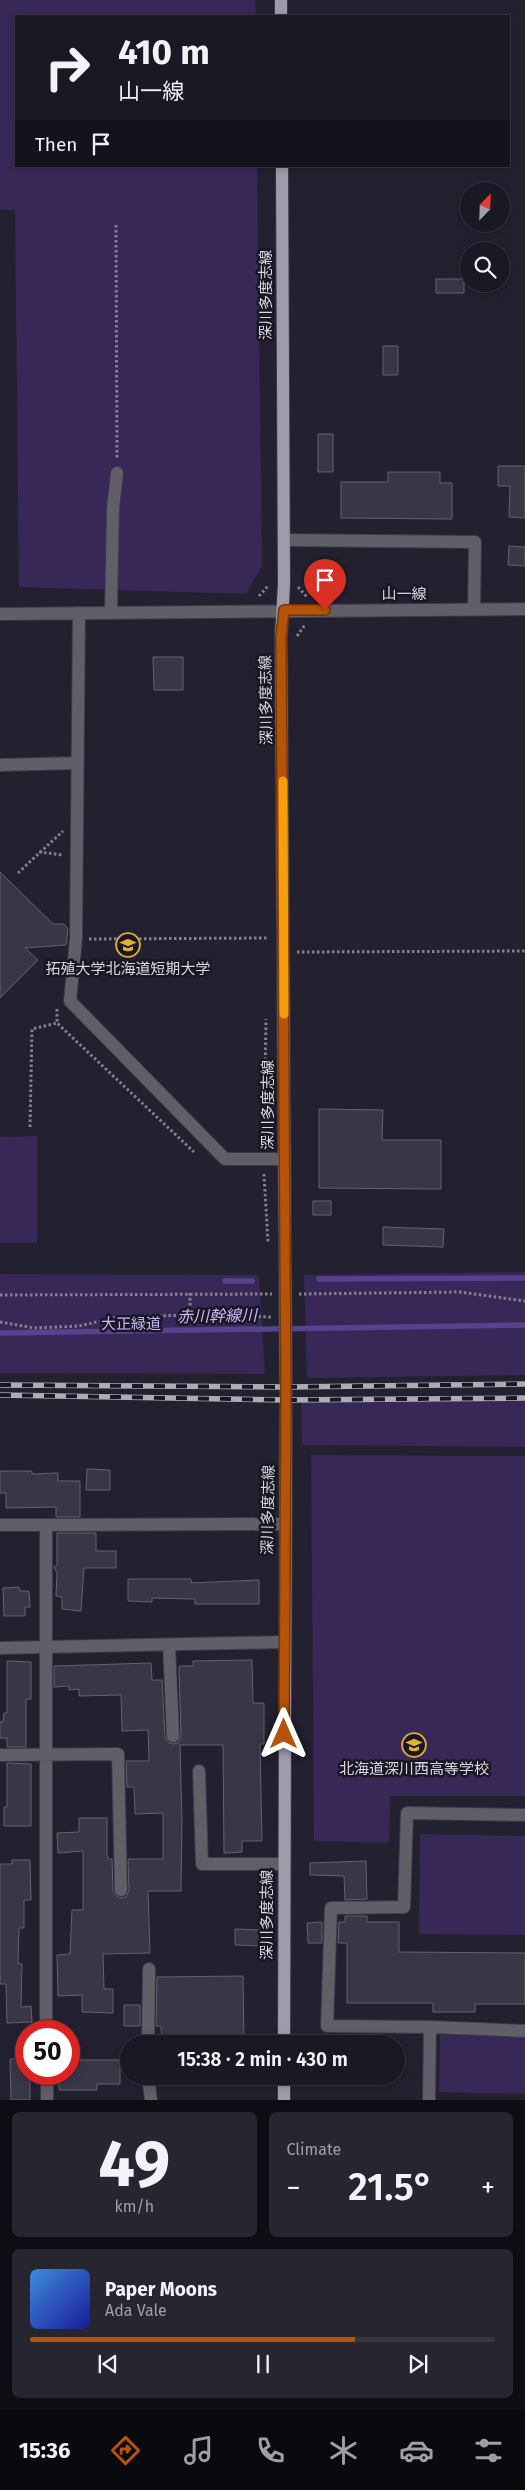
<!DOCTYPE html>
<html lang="en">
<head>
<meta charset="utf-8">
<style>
  :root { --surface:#1a1823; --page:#272530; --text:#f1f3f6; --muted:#9fa0a6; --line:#383741; --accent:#b45309 }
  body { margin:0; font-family:"Fira Sans","Noto Sans JP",sans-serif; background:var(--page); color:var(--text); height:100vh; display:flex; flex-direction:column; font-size:19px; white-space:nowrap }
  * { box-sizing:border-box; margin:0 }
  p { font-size:16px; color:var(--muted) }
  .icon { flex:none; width:28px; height:28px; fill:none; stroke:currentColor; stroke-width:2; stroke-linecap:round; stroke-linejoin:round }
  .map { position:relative; height:2100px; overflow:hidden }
  .panel { display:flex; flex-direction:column; gap:12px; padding:12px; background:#0e0d13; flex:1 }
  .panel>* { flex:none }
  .top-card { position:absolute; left:15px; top:15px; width:495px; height:152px; border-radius:0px; box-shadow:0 2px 8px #0003,0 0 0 1px var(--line); background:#1a1823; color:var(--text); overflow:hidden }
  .needle { width:32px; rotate:23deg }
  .buttons { position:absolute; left:460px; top:182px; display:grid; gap:10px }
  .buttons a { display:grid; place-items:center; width:50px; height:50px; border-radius:50%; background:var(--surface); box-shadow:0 2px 8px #0003,0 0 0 1px var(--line); font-size:25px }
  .speed { position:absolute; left:15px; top:2020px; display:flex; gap:10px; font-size:25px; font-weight:700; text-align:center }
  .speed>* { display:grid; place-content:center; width:65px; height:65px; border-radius:50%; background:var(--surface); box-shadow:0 2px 8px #0003,0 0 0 1px var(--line); line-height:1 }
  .speed .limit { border:8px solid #d22; background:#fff; color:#111 }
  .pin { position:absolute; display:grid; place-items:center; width:42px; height:42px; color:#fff; margin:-51px -21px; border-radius:50% 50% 50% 0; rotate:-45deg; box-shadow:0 0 5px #0007 }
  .pin .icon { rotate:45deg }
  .me { position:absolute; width:55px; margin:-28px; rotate:0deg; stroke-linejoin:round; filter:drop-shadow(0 0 4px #0008) }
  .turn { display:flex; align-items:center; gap:18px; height:105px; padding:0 20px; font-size:22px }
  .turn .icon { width:65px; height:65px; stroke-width:2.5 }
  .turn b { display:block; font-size:35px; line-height:42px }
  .then { display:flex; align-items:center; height:48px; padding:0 20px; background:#0003; gap:10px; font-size:19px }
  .big { font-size:38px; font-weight:600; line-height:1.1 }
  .panel .tile { flex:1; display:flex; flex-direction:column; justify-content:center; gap:8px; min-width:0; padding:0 18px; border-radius:8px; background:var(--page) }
  .panel .dial { align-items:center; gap:0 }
  .dial b { font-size:65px; line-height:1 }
  .song { display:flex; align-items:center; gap:15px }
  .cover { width:60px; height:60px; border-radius:8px; background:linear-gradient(135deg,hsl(210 70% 55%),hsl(240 70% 35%)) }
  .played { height:5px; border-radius:2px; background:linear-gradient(90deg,var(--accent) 70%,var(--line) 70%) }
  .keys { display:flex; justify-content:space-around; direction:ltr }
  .heat { display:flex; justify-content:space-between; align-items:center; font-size:28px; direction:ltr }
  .panel .tiles { flex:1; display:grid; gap:12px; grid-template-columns:1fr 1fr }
  .tile:last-child { grid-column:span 2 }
  .trip { position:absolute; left:120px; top:2035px; width:285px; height:50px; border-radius:25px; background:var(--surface); box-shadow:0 2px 8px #0003,0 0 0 1px var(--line); font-weight:600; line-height:50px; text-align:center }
  .tab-bar { display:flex; height:80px; justify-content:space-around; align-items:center; background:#0a0a0e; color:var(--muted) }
  .tab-bar .icon { width:35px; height:35px }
  .tab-bar .on { color:var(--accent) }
  .tab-bar b { font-size:22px; color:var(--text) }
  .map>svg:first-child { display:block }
  .green { fill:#372858 }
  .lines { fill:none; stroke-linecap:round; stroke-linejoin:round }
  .stream { stroke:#59418f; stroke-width:5.5 }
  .building { fill:#393646; stroke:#656173 }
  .minor-casing { stroke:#3c3a48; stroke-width:14 }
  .major-casing { stroke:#3c3a48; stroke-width:14 }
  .path { stroke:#83818d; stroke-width:3; stroke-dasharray:2.5 2.5; stroke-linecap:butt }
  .minor { stroke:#605f67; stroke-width:12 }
  .major { stroke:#9e9bab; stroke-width:12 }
  .rail-casing { stroke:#adabb6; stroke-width:5.5 }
  .rail { stroke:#1a1725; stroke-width:4; stroke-dasharray:11; stroke-linecap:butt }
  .route-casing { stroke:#753606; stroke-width:12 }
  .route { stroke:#b45309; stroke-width:9 }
  .slow { stroke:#f59e0b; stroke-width:9 }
  .labels { text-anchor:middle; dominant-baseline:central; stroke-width:5; stroke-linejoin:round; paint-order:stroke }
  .street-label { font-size:15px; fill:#d9d7e1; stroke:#1a1725 }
  .poi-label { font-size:15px; fill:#d9d7e1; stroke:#1a1725 }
  .park-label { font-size:15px; fill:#c6b7f8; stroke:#1a1725 }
  .water-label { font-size:16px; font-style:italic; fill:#cabafc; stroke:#1a1725 }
</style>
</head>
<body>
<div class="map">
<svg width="525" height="2100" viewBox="0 0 525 2100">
  <rect width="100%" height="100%" fill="#23202f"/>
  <!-- green -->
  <path class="green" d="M0 0H255L256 16H16V166H257L262 566 246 594 19 587 15 210H0Z
    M37 1136V1243H0V1137Z
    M525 1272V1375L307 1378 304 1275Z
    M0 1274 259 1275 265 1374 0 1373Z
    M525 1396V1447L302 1445 301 1397Z
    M311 1455 525 1456V1796H390L389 1843 314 1841Z
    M420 1834 525 1836V1935L419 1934Z
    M440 2035 525 2037V2094L439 2092Z"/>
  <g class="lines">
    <!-- stream -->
    <path class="stream" d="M319 1279 525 1278
      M225 1281H252
      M0 1333 525 1325"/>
  </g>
  <!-- building -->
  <path class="building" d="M436 279H464V293H436Z
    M383 346H398V375H383Z
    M318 434H333V472H318Z
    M498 466H525V518L509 517 510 486H498Z
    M388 472H440V483H452V519L341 518V482H388Z
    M509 546 525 547V566L508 565Z
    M153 657H183V690H154Z
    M0 872 53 924H64L68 929 66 945 25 948 38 960 0 998Z
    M319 1109 383 1110 382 1140H441V1189L319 1188Z
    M313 1201H331V1215H313Z
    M383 1227 444 1229 443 1247 383 1245Z
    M87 1469 110 1470V1490H86Z
    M0 1471H32V1474L58 1473V1481H80V1517H56V1507L6 1508V1493H0Z
    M57 1533H96V1551H116V1568H84L81 1611 62 1609V1597L56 1596 57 1573 54 1567 57 1565Z
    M128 1579H191V1583L259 1580V1604H195V1599L152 1598V1602L128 1601Z
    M19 1587 20 1591H29L30 1607H25V1616H4L3 1588Z
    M252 1660 253 1703H264V1744H260L262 1841H242V1852L224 1853 223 1745H180L182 1821 181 1891H148L150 1953 103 1954 104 1989H113V2013L82 2012V1995L58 1996 57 1955 70 1954 72 1910H83V1851L58 1853 57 1833 79 1832V1818H107V1856L109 1859H112L113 1891 117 1897 122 1898 126 1897 129 1890 128 1859H163V1813L135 1814 134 1787H127L126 1761H149L148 1730 122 1731 121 1695 79 1696V1689L69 1690V1686L54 1687V1666L151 1663 152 1680H162L165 1737 169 1743 173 1744 178 1743 181 1736 179 1666H193V1661Z
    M7 1661 31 1662V1699H26V1747H7V1738H0V1722H3L4 1713H7Z
    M7 1763 31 1764V1826H4V1807H7Z
    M12 1860H30L31 1900H24V1928H19L18 1963 22 1964 21 2007 31 2006 32 2022 7 2023 6 1984H0V1864H12Z
    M366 1861 367 1899 345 1900 344 1876 310 1875V1863Z
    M345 1916H367V1922H399V1952L525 1953V2004H475V2012H433V2003H347V1943H338L339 1922H345Z
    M322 1922V1943H308L307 1923Z
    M235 1929 260 1930V1946L235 1945Z
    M243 1976 244 2044H162L161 2026H156L157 1977Z
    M124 2005H140V2026H124Z
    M10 2059H26V2074H30V2100H11Z
    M69 2060H120V2084H97V2090H59V2074H69Z"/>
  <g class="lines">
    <!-- minor casing -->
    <g class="minor-casing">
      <path id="minor" d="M284 540 475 542 474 610
        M111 611 113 508 117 473
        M79 613 76 939 70 1001 225 1159H284
        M0 614 525 609
        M0 765 76 763
        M0 1525H46V2031
        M46 1525 284 1524
        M169 1645 173 1736
        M0 1648 284 1642
        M0 1755 118 1754 121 1890
        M199 1771 202 1864H283
        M430 2027 327 2026 331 1908 404 1907 407 1813 525 1815
        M148 2044 149 1969
        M47 2074V2100
        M148 2076 151 2100
        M429 2100 430 2027 525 2031"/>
    </g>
    <!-- major casing -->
    <g class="major-casing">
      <path id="major" d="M281 0V16
        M282 166 284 584 281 637 286 1400 284 2044
        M284 2076V2100"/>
    </g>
    <!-- path -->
    <path class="path" d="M116 225 117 460
      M298 587 307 597
      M259 596 268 586
      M297 636 305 625
      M39 852 63 855
      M18 873 63 831
      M89 939 268 938
      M297 952 525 951
      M57 1009V1023L194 1152
      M30 1127 32 1029 57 1023
      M264 1145 266 1019
      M264 1174 268 1242
      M190 1293V1315
      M299 1294 460 1292 525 1301
      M0 1295 272 1294
      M0 1322 34 1328 79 1326 118 1317 190 1315 271 1317"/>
    <!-- minor -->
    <use href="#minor" class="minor"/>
    <!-- major -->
    <use href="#major" class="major"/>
    <!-- rail casing -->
    <g class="rail-casing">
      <path id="rail" d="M0 1385 286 1387 525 1384
        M0 1395 286 1400 525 1398"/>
    </g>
    <!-- rail -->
    <use href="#rail" class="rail"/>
  </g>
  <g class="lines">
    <!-- route casing -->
    <g class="route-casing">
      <path id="route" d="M284 1734 286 1400 281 637 284 610H325"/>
    </g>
    <!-- route -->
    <use href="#route" class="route"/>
    <!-- slow -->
    <path class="slow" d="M283 781 284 1014"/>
  </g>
  <!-- icons -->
  <defs>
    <g id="university-ring" transform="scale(1.25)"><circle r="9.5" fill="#1a1725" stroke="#e1af34" stroke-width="1.5"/><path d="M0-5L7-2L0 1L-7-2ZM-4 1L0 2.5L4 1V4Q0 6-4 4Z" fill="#e1af34"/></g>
    <g id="school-ring" transform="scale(1.25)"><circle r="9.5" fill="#1a1725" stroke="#e1af34" stroke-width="1.5"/><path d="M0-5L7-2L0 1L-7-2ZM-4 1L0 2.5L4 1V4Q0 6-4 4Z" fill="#e1af34"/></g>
  </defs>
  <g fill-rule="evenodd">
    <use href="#university-ring" x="128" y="945"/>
    <use href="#school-ring" x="414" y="1745"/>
  </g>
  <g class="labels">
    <!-- street labels -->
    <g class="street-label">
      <text transform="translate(266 295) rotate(-90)">深川多度志線</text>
      <text x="404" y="594">山一線</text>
      <text transform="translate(266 700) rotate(-91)">深川多度志線</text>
      <text transform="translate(268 1105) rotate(-90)">深川多度志線</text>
      <text transform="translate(268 1510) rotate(-89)">深川多度志線</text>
      <text transform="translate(267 1915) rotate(-90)">深川多度志線</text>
    </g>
    <!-- poi labels -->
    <g class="poi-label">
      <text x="128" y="969">拓殖大学北海道短期大学</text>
      <text x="414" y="1769">北海道深川西高等学校</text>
    </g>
    <!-- park labels -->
    <g class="park-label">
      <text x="131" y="1324">大正緑道</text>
    </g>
    <!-- water labels -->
    <g class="water-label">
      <text transform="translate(217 1316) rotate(-1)">赤川幹線川</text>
    </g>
  </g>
</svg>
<div class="buttons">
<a><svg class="needle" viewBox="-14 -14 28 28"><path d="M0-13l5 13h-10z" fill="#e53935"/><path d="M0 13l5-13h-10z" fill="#9fa0a6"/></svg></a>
<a><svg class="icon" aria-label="search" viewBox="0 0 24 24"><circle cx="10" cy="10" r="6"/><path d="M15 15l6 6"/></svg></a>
</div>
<div class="speed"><div class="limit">50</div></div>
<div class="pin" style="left:325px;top:610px;background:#d93025"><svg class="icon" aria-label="arrive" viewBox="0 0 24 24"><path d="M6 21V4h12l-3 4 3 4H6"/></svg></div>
<svg class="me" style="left:284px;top:1734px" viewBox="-20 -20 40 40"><path d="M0-17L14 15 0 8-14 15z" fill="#b45309" stroke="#fff" stroke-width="4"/></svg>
<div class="trip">15:38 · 2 min · 430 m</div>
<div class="top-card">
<div class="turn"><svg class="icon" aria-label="right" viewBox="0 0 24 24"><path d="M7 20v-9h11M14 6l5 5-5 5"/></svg><div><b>410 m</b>山一線</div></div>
<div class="then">Then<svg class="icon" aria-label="arrive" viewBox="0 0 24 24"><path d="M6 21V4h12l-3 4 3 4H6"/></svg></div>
</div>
</div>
<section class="panel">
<div class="tiles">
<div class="tile dial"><b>49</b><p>km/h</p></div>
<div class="tile"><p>Climate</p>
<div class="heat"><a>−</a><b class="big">21.5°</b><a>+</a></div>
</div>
<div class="tile">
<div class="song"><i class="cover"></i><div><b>Paper Moons</b><p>Ada Vale</p></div></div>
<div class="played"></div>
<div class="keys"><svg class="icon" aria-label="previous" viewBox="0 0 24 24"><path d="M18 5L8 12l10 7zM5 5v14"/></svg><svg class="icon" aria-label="pause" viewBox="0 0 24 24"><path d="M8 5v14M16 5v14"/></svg><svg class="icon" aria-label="next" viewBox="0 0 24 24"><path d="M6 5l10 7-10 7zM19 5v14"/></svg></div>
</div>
</div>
</section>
<nav class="tab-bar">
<b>15:36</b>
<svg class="icon on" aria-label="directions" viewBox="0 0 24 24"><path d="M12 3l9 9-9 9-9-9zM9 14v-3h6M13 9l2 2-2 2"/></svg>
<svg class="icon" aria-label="music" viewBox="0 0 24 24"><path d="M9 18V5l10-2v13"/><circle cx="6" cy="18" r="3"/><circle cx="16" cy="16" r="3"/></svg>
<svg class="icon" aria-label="phone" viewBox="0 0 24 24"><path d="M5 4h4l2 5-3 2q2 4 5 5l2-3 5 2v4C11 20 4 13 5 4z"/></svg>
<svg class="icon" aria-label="climate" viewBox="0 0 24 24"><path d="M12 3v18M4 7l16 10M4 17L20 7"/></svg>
<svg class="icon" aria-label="car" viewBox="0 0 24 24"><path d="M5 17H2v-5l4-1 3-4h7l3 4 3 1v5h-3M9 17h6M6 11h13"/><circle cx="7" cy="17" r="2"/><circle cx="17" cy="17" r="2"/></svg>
<svg class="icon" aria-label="filters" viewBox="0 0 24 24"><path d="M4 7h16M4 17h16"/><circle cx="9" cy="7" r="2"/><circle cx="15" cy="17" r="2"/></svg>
</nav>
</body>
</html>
